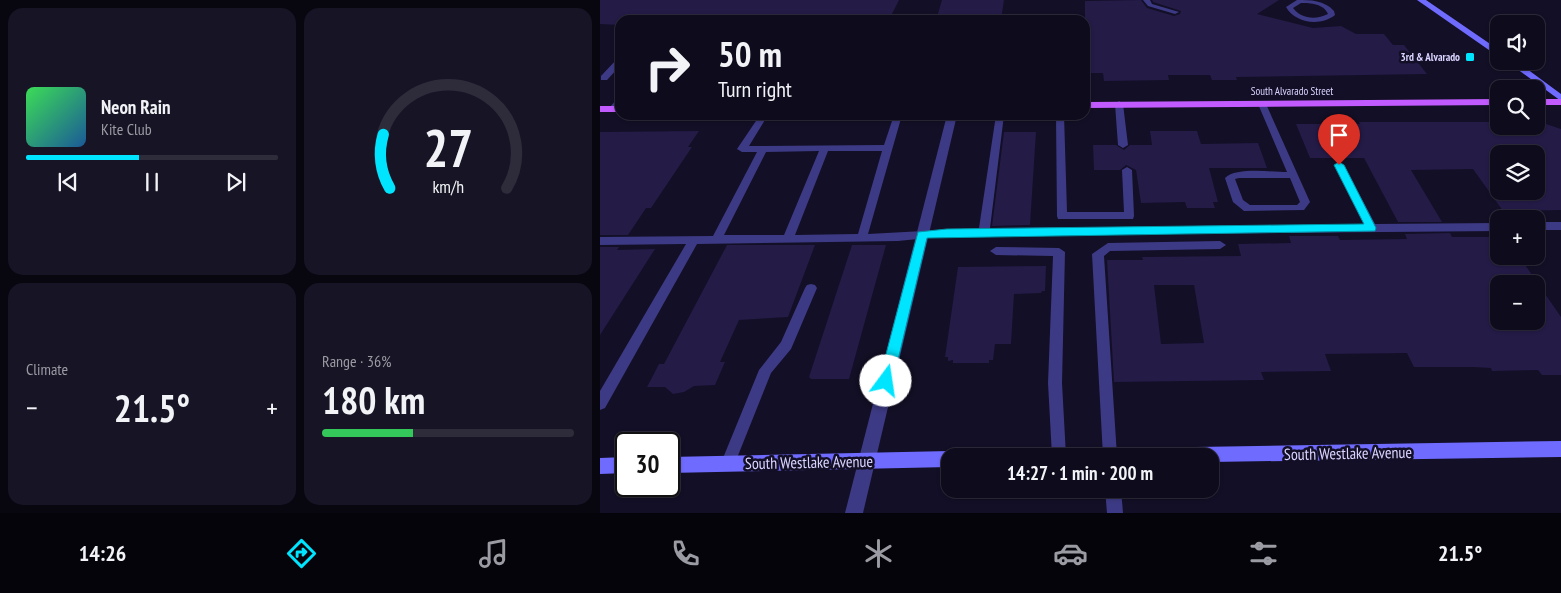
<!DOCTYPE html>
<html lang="en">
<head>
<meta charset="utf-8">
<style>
  :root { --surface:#0e0b1c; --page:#171425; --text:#f1f3f6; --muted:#9b9ba3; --line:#2e2b3b; --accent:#00e5ff }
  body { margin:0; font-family:"PT Sans Narrow",sans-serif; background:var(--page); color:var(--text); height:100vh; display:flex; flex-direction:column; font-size:19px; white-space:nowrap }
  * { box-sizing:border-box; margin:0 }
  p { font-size:16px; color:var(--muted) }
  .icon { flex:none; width:28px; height:28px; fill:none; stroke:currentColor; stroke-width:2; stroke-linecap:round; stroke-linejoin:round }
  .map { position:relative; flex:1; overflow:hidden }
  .details { display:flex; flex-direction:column; gap:8px; padding:8px; background:#08060f; width:600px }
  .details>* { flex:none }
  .top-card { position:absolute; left:15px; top:15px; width:475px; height:105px; border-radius:15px; box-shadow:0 1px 4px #0004,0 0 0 1px var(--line); background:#0e0b1c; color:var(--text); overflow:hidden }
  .buttons { position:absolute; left:890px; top:15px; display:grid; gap:10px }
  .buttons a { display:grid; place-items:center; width:55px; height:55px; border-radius:10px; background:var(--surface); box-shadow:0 1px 4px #0004,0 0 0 1px var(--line); font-size:25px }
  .speed { position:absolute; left:15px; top:432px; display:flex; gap:10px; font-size:25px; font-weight:700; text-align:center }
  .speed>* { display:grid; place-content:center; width:65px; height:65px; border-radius:50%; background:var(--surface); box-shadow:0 1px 4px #0004,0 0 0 1px var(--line); line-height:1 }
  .speed .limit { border:2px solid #111; border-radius:8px; background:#fff; color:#111 }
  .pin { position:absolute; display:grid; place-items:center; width:42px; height:42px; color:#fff; margin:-51px -21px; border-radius:50% 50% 50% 0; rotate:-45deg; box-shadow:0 0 5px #0007 }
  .pin .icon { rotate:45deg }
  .me { position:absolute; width:55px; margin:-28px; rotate:14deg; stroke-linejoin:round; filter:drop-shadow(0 0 4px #0008) }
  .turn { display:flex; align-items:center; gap:18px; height:105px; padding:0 20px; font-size:22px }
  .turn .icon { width:65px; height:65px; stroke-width:2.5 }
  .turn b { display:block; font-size:35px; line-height:42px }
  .big { font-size:38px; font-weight:600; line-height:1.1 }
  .details .card { flex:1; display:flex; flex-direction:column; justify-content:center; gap:8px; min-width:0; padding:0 18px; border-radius:15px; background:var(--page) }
  .details .dial { align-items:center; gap:0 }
  .dial svg { height:130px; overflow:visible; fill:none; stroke:var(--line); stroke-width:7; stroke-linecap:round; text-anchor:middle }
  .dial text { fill:var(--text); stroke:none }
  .song { display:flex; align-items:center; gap:15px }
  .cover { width:60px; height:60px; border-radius:8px; background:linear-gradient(135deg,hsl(130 70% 55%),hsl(210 70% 35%)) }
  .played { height:5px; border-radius:2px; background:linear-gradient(90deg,var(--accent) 45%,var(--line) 45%) }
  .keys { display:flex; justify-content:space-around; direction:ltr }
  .heat { display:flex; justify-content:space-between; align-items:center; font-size:28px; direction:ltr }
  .charge { height:8px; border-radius:4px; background:linear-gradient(90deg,#34c759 36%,var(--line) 0) }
  .details .tiles { flex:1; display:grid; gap:8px; grid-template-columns:repeat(2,1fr) }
  .trip { position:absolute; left:341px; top:448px; width:278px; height:50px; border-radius:15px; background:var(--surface); box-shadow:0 1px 4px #0004,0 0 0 1px var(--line); font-weight:600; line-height:50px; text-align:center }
  .menu { display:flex; height:80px; justify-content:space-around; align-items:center; background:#06040b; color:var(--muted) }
  .menu .icon { width:35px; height:35px }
  .menu .active { color:var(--accent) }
  .menu b { font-size:22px; color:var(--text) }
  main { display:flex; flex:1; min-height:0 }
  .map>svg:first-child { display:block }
  .building { fill:#241b47; fill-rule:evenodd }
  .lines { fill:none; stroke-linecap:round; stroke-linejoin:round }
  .lane { fill:#3d3a85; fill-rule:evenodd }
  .street { fill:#3d3a85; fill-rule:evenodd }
  .secondary { fill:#6f6bff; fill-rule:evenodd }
  .primary { fill:#c25bff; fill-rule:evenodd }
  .route { fill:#00e5ff; stroke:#0095a6 }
  .poi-dot { fill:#00e5ff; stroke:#130f26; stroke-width:2 }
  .labels { text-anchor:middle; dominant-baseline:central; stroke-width:5; stroke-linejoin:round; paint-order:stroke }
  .far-poi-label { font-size:11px; font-weight:bold; fill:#d9d4ff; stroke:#130f26; text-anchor:end }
  .far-street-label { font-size:11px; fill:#d9d4ff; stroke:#130f26 }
  .near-street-label { font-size:16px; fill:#d9d4ff; stroke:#130f26 }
</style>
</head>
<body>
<main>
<section class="details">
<div class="tiles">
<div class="card">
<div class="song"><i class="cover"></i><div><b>Neon Rain</b><p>Kite Club</p></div></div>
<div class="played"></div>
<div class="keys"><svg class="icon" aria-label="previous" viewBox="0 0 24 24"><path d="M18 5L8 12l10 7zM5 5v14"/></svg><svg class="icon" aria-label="pause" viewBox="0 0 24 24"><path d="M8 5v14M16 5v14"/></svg><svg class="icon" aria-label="next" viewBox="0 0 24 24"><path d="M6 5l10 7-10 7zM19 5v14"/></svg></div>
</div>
<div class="card dial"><svg viewBox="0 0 100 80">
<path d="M14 69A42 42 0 1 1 86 69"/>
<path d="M14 69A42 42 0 0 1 10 36" stroke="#00e5ff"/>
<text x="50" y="56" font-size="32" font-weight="700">27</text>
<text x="50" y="72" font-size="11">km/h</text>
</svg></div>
<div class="card"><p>Climate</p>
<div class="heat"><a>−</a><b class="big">21.5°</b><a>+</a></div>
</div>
<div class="card"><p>Range · 36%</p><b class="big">180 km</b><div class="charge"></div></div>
</div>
</section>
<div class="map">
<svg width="961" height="513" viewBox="0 0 961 513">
  <rect width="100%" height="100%" fill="#130f26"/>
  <!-- building -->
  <path class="building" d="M0 0H299L289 20H20V25L0 24Z
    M342 0H404L401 20H336Z
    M541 0 547 8 574 16 580 14 581 11 553 2 552 0H679L657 14 713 28 741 26 756 34H784L793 45H804L827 74 636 77 637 80H612L610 75H568L569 80 504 81 503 73H485V1Z
    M759 122H899V126H936V122H940L961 129V210L903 211 873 169 811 170 842 222H798L764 158H710L696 124H760ZM899 154H936V191H899Z
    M99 131 88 147H92L51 208H46L28 235H0V132Z
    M550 131H597L601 144 658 143 667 168H609L618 202H613L615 208H587L585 202 541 203 536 170 526 165 520 170H494L493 145H516L524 150 530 145H552Z
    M404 132H436L430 225 392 226Z
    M850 233 852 237H899V256H919L961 317V375H942L938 370 892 371 891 368 873 367H814L807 353 725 354 731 371 661 372 664 380 514 382 507 260H543L542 257 641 256 638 244 691 243 689 236H738L740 240 807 239 805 234ZM899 284H936V321H899ZM554 285H594L604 343 561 344Z
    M127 245H215L188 317 139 320 120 362H125L115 385 94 386 84 392 73 394 65 387H47L59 364H64Z
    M252 245H286L249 379H211L209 377Z
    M0 247H19L17 250 55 249 0 335Z
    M446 266 445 291H442L441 293 414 294 411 344H395L393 360H389V363H353V360L348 361V357H345L358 267Z"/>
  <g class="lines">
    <!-- lane -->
    <path class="lane" d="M543 0H550L552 4 579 12 575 14 548 6Z
      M697 0C711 0 724 0 734 11L735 15C720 27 695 23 686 7ZM701 3C711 3 724 4 728 14 716 20 701 19 693 8Z
      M17 59H20V66L7 80H1V76Z
      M20 98V106L16 111H10V107L17 99Z
      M519 101 523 104 528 145 523 148 518 145 515 104Z
      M662 101 666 104 710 202 704 210 644 211 633 202 625 178C636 167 671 172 687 172L658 104ZM639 178H690L700 202 697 205H650L643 200 635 179Z
      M160 115H168L149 146 284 145 294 115H302L268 234 379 228 396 115H404L390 228 764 225 734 165 739 162 744 165 775 224 899 223V231L347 236 298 241 97 244 5 408 0 410V391L86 244 0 245V237L113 236 157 152H142L137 149ZM219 151 184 235H124L166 152ZM228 151H282L258 234 195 235Z
      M456 115H464L467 212H524L522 170 527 167 532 170 534 216 533 219H458L457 216Z
      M936 222H961V230H936Z
      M620 241 626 245 620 249 510 251 504 256 517 456H503L492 254 508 243Z
      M396 247 459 248 465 252 462 383 466 456H452L448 383 453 256 396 255 390 251Z
      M211 284 215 285 217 288 191 349 171 373 133 468 128 470 123 468 121 463 159 370 181 342 205 288 207 285Z
      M505 489H521L523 513H507Z"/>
    <!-- street -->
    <path class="street" d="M347 115H357L263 513H245Z"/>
    <!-- secondary -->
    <path class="secondary" d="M817 0H826L899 50V57Z
      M906 61H916L961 94V101Z
      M961 441V457L610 462V456H527L529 451 535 448Z
      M350 451 356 454 357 456H350V467L69 473V457Z
      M26 457V473L0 474V458Z"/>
    <!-- primary -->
    <path class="primary" d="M899 99V105L485 108V102Z
      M936 99H961V105H936Z
      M0 106H20V112H0Z"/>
  </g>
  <!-- route -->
  <path class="route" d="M739 162 744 165 776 228 775 231 327 238 293 381 291 385 286 387 281 385 279 381 318 232 347 229 764 224 734 165Z"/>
  <!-- markers -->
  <rect class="poi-dot" x="865" y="52" width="10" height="10" rx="2.5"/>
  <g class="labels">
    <!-- far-poi labels -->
    <g class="far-poi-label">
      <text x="860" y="57">3rd &amp; Alvarado</text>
    </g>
    <!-- far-street labels -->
    <g class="far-street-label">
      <text x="692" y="91">South Alvarado Street</text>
    </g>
    <!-- near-street labels -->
    <g class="near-street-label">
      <text transform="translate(748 453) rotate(-1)">South Westlake Avenue</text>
      <text transform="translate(209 462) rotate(-1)">South Westlake Avenue</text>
    </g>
  </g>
</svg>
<div class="buttons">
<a><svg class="icon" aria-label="sound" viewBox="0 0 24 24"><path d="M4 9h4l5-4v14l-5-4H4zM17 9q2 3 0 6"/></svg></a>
<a><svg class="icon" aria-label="search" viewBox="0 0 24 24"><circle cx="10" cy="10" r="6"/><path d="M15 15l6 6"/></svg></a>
<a><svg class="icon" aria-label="layers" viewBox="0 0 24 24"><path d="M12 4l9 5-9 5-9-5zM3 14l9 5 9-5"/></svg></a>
<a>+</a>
<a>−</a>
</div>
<div class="speed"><div class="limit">30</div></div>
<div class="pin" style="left:739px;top:165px;background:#d93025"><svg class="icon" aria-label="arrive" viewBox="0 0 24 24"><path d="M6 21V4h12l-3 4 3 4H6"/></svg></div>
<svg class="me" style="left:286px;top:381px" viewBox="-20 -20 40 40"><circle r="19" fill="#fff"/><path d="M0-13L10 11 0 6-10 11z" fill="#00e5ff"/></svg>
<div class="trip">14:27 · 1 min · 200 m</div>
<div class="top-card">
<div class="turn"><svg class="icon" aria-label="right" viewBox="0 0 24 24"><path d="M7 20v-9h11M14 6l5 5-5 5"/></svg><div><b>50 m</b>Turn right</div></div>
</div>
</div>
</main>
<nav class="menu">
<b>14:26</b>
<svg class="icon active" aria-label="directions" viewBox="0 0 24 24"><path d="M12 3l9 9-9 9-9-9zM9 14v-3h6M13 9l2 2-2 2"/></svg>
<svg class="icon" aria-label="music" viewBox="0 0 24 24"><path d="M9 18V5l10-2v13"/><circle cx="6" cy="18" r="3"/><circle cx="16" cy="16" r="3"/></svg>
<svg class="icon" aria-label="phone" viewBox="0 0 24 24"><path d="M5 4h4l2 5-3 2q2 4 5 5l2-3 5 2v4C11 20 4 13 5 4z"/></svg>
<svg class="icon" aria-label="climate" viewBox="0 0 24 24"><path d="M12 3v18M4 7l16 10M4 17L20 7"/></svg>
<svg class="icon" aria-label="car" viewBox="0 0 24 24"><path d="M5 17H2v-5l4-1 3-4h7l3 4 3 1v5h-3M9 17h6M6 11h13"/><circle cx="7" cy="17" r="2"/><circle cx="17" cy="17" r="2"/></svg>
<svg class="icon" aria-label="filters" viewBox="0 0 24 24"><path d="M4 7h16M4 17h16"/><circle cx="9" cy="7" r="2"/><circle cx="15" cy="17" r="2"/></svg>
<b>21.5°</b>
</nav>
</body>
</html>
